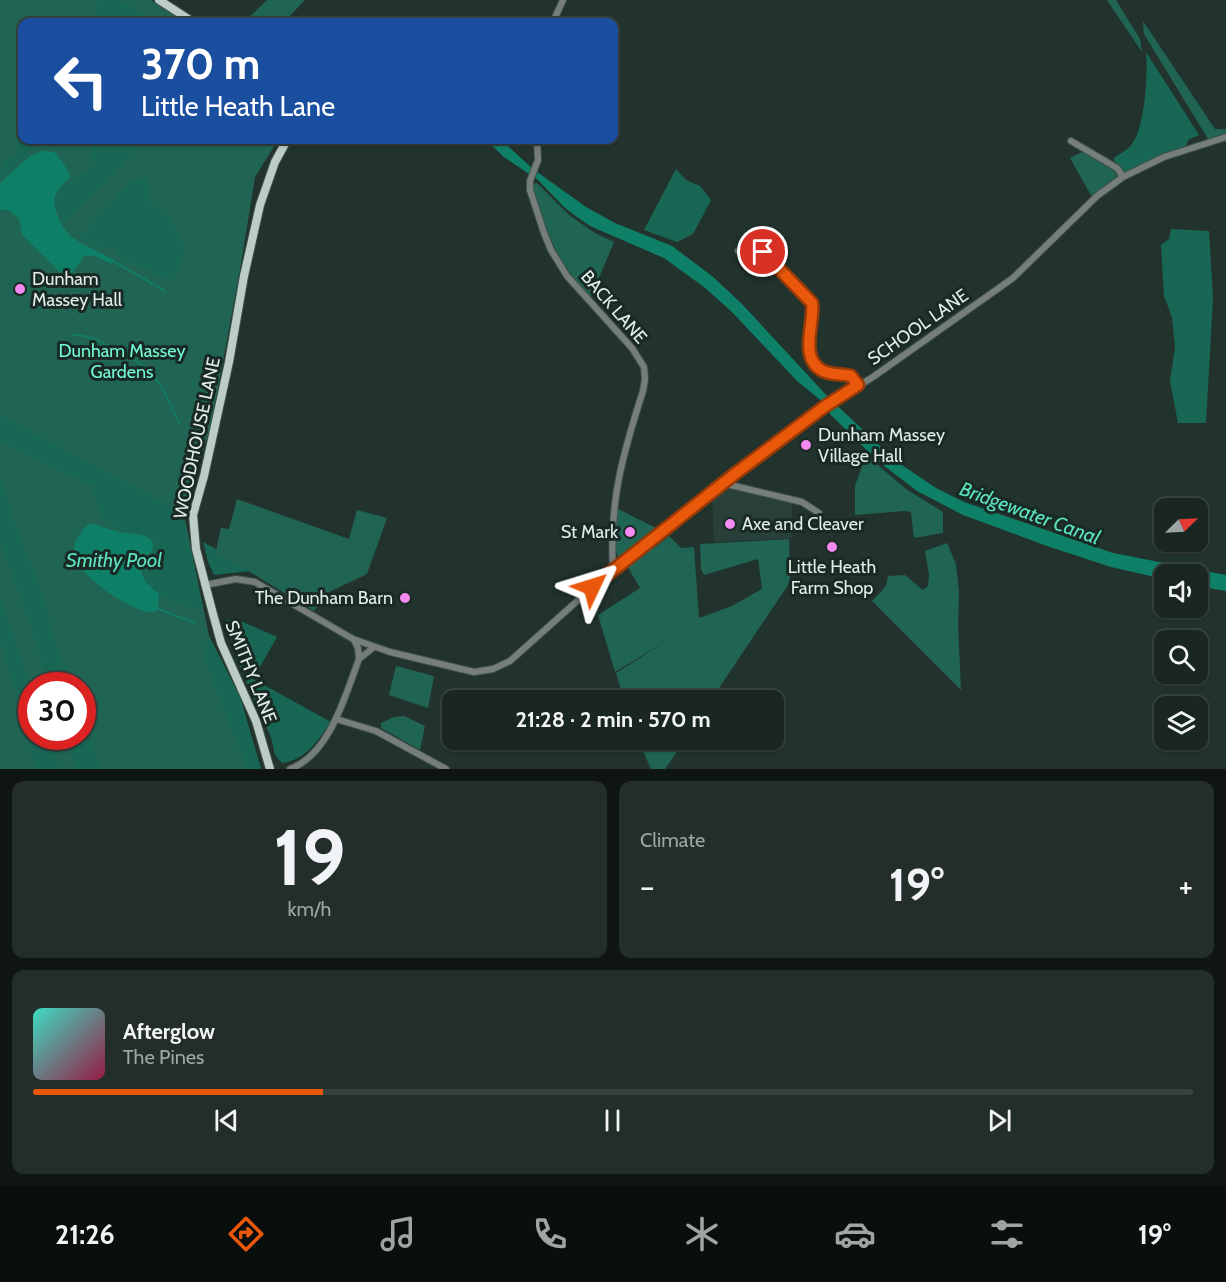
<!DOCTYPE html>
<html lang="en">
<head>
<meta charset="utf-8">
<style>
  :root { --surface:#1a2622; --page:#232e2a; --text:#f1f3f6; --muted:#9fa5a5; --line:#384340; --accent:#ea580c }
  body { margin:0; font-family:Cabin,sans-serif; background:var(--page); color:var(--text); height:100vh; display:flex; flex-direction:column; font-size:22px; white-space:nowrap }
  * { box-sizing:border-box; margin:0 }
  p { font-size:20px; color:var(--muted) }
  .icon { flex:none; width:33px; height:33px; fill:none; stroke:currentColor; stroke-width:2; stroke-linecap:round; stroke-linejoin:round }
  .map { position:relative; height:769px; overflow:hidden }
  .side { display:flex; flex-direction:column; gap:12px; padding:12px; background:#0e1513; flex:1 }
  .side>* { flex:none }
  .top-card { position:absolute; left:18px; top:18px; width:600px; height:126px; border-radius:12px; box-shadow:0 2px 4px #0004,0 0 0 2px var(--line); background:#1a4fa0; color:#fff; overflow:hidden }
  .needle { width:39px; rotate:66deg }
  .fabs { position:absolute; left:1154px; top:498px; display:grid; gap:12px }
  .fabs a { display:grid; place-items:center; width:54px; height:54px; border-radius:12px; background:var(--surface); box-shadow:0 2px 4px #0004,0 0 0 2px var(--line); font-size:30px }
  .speed { position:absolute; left:18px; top:672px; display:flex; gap:12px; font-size:30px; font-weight:700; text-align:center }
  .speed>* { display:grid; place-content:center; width:78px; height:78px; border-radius:50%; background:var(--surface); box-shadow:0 2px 4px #0004,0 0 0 2px var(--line); line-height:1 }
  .speed .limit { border:9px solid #d22; background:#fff; color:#111 }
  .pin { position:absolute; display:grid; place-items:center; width:51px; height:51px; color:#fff; margin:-26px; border:3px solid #fff; border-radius:50%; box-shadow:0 2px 6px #0007 }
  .me { position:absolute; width:66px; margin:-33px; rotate:49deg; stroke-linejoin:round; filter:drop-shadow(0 0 4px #0008) }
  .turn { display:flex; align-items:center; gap:21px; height:126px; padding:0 24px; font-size:27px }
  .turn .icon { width:78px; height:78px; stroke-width:2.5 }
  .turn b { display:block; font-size:42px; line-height:51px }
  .big { font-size:45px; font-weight:700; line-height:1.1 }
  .side .widget { flex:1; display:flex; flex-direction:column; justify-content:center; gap:9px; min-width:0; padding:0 21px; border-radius:12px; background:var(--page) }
  .side .dial { align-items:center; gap:0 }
  .dial b { font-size:78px; line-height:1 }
  .song { display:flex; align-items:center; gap:18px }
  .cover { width:72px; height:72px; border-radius:9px; background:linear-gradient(135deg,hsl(170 70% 55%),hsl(340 70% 35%)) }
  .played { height:6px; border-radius:3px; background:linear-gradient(90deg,var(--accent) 25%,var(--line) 25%) }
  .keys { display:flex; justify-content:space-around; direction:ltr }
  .heat { display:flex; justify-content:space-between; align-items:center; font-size:33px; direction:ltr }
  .side .tiles { flex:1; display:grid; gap:12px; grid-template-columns:1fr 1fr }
  .widget:last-child { grid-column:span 2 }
  .trip { position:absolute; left:442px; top:690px; width:342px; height:60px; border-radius:12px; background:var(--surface); box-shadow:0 2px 4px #0004,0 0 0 2px var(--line); font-weight:700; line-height:60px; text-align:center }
  .menu { display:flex; height:96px; justify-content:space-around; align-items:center; background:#0a0f0e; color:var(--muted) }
  .menu .icon { width:42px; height:42px }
  .menu .selected { color:var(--accent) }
  .menu b { font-size:27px; color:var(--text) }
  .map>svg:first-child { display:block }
  .built { fill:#29403a }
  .green { fill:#206553; fill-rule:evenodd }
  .forest { fill:#186754 }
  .water { fill:#0f8068 }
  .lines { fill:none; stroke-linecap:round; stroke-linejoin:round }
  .stream { stroke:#0f8068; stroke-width:1.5 }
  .minor-casing { stroke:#41514b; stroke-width:8 }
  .major-casing { stroke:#41514b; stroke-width:10 }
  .minor { stroke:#767e7b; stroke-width:6 }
  .major { stroke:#bccdc7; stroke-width:8 }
  .route-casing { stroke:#983908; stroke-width:15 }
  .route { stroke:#ea580c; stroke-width:10 }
  .poi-dot { fill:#f38af1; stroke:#192924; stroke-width:2 }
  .labels { text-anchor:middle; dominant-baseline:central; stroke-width:6; stroke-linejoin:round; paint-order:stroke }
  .poi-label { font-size:18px; fill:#e2ece8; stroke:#192924; text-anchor:start }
  .street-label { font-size:18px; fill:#e2ece8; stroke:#192924 }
  .park-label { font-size:18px; fill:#74fad5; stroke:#192924 }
  .water-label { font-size:20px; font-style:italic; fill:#5ce4c0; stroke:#192924 }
</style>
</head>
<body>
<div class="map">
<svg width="1226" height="769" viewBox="0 0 1226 769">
  <rect width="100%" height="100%" fill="#22332d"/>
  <!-- built -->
  <path class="built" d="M724 485 792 501V538L714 542 712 495Z"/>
  <!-- green -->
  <path class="green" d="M0 0H151L184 22H22V140H278L255 177 241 264 211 426 195 476 185 519 209 636 240 697 261 769H0ZM32 686H82V736H32Z
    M267 0H305L284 22H244Z
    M1107 0H1116L1140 39 1142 52Z
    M1143 21 1215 129H1226V135L1208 139 1144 34Z
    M1082 152 1113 169 1117 176 1092 197 1070 158Z
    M537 183 569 215 595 233 614 242 591 297C557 263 548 236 533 191V184Z
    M866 455 906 489 943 512V533L914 538 911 512 904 511 855 515V486Z
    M237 499 349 539 357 510 387 518 367 574 327 593 314 611 240 566 215 555 221 528 229 529Z
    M618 509 660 530 620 559C610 546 616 524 618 509Z
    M669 536 681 548 694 547 699 618 732 606 762 589 758 559 704 575 701 569 700 544 789 539 790 579 788 585 711 700H624L616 673 671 638 615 672 598 615 640 588 626 564 658 545Z
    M947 543 956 564 959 593 958 626 961 690 872 601 886 586 888 576 905 575 923 590 928 586 929 575 925 551Z
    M396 666 434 676 428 708 389 695Z
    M404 716 425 726 420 750 381 728V723L394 717Z
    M638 740H685L665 769H651Z"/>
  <!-- forest -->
  <path class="forest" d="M98 0H121L155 22H95Z
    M1146 52 1199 135 1188 140 1186 146 1160 155 1124 173 1120 166 1114 161V158C1119 154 1128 150 1132 144 1145 127 1148 73 1146 52Z
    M22 130V140H36C29 155 13 168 0 179V167L6 160 16 155Z
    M95 140H144L106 183 63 226 57 212 54 197 61 187 96 165 88 162Z
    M676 169 686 180 700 186 711 200 693 234 677 242 644 230Z
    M134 178 147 179 150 188 149 202C165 213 182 228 184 248 185 257 178 269 175 277L168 280 134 263 125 264 112 248 88 245 78 239Z
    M1171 229 1209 231 1213 298 1206 423H1178L1170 381 1175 347 1172 317 1164 296 1161 245 1169 239Z
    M0 415 184 513 183 519 203 608C179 609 140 592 142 564 146 559 153 554 154 549 157 532 135 536 126 533 120 530 111 525 106 521 96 512 96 497 93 486L0 442Z
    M0 474 16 527 43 593 52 632 71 685H49L28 619 0 542Z
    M203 542 216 549 215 555 232 561 250 571 214 575 208 562Z
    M0 593 31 687 32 736 48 737 59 769H37L32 759 28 734 0 641Z
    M226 620 243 622 277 637 253 679 331 722C318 740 306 760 282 763L275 755 271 737 237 661Z
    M209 636 240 697 261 769H247L214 686 206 660V644Z
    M83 717 101 769H76L66 737 82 736Z"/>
  <!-- water -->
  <path class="water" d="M486 140H501L533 169 586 207 615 223 672 246 712 276 741 303 829 398 896 461 936 488 964 502 1113 553 1226 575V591L1197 586V574H1164V579L1111 567 1047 546 963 515 917 491 879 462 831 415 823 402 797 381 732 312 704 287 664 258 590 226 577 217 564 207 538 180 504 157Z
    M42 151 54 152 63 163 71 176C56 192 50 195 58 217 67 242 92 247 113 260L112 264 95 256H84L69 277 66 278 22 235 20 221 15 215 8 210H0V183L30 156Z
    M89 524H93C102 526 110 530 119 532 128 534 140 533 147 537 166 549 135 557 143 577 146 584 153 589 159 594L158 609 155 612C134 615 82 577 75 558 71 546 79 531 89 524Z"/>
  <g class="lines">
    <!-- stream -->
    <path class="stream" d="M113 261 165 291
      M73 335C87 335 97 340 109 346 155 369 158 377 179 423
      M158 609 195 623"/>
    <!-- minor casing -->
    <g class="minor-casing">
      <path id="minor" d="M553 22 563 0
        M537 140 538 160 530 181V190L544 233 551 250 567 276 632 348 644 367 645 379 643 391C623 453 609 502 613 569
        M1071 141 1117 168 1123 177
        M738 251 753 246 757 248 812 303C815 323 798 359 823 371 831 375 843 374 851 376L858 385
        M722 483 802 502 819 513
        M205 585 236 579 255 582 353 639 390 652 474 672 493 669 510 661 613 569 668 528 722 483 824 407 873 377 1013 278 1097 196 1123 177 1164 157 1226 137
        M359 659 374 647
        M336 719 376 731 446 769
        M290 769C330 754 345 696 359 659L358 648 354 640"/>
    </g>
    <!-- major casing -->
    <g class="major-casing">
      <path id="major" d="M159 0 193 22
        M270 769 256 721 221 643 213 614 196 549 193 515 204 476 229 362 244 276 260 205 275 162 287 140"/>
    </g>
    <!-- minor -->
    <use href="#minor" class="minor"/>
    <!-- major -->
    <use href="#major" class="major"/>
  </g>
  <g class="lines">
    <!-- route casing -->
    <g class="route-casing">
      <path id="route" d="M592 587 736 473 824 407 858 385 851 376C842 374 831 375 823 371 798 358 815 323 812 303L763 252"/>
    </g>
    <!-- route -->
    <use href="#route" class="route"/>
  </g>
  <!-- markers -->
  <g class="poi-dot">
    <circle cx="20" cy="289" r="6"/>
    <circle cx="806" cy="445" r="6"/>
    <circle cx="730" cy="524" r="6"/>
    <circle cx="630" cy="532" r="6"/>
    <circle cx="832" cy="547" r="6"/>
    <circle cx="405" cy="598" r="6"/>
  </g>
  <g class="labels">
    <!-- poi labels -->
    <g class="poi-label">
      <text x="32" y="279">Dunham<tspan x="32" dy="21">Massey Hall</tspan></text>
      <text x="818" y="435">Dunham Massey<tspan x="818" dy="21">Village Hall</tspan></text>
      <text x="742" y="524">Axe and Cleaver</text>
      <text x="618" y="532" text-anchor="end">St Mark</text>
      <text x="832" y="567" text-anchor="middle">Little Heath<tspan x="832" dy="21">Farm Shop</tspan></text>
      <text x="393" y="598" text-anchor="end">The Dunham Barn</text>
    </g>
    <!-- street labels -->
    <g class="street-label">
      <text transform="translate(614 307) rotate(49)">BACK LANE</text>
      <text transform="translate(918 327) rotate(-35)">SCHOOL LANE</text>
      <text transform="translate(197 438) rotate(-78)">WOODHOUSE LANE</text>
      <text transform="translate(251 672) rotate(68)">SMITHY LANE</text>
    </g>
    <!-- park labels -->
    <g class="park-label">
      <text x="122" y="351">Dunham Massey<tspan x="122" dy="21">Gardens</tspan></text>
    </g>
    <!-- water labels -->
    <g class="water-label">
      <text transform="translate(1030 513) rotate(20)">Bridgewater Canal</text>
      <text x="114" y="560">Smithy Pool</text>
    </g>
  </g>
</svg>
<div class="fabs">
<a><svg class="needle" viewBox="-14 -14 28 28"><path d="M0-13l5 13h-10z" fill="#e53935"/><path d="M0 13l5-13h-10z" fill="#9fa5a5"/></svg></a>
<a><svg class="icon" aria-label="sound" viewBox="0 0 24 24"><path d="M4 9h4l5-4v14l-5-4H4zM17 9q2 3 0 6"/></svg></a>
<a><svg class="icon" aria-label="search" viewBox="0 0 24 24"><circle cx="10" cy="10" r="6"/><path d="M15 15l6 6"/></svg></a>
<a><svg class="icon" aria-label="layers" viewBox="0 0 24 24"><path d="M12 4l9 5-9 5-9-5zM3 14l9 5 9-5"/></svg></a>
</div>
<div class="speed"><div class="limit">30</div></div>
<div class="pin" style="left:763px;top:252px;background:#d93025"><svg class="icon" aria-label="arrive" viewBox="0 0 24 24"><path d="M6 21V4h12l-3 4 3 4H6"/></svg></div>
<svg class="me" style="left:592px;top:587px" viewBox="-20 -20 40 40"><path d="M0-17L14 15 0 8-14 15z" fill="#ea580c" stroke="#fff" stroke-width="4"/></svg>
<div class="trip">21:28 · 2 min · 570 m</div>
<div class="top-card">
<div class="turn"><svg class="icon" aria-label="left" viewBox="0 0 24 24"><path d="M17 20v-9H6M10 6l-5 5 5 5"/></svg><div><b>370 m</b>Little Heath Lane</div></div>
</div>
</div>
<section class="side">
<div class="tiles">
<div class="widget dial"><b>19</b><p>km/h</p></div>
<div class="widget"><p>Climate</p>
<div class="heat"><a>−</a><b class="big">19°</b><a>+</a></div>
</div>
<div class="widget">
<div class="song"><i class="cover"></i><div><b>Afterglow</b><p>The Pines</p></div></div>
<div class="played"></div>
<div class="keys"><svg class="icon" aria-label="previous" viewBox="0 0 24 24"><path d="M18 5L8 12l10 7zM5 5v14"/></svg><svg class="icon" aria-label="pause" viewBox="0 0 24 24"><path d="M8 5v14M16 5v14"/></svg><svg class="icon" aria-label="next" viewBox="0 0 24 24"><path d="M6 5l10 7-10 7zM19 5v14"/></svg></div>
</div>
</div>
</section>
<nav class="menu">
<b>21:26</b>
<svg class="icon selected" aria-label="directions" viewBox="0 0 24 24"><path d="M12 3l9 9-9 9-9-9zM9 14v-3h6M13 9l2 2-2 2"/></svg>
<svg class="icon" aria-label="music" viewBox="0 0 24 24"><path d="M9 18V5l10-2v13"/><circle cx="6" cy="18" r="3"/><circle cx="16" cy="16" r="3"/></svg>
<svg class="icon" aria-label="phone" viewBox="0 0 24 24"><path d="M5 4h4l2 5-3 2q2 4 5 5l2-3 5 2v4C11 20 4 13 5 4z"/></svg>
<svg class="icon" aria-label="climate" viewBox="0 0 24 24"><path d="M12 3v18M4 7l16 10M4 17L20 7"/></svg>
<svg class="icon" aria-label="car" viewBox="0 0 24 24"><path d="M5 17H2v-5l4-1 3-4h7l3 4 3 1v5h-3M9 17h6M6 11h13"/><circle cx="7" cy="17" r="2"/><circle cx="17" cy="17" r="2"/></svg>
<svg class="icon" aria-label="filters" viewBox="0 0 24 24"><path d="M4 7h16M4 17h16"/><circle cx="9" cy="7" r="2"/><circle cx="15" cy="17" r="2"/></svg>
<b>19°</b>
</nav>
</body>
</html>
